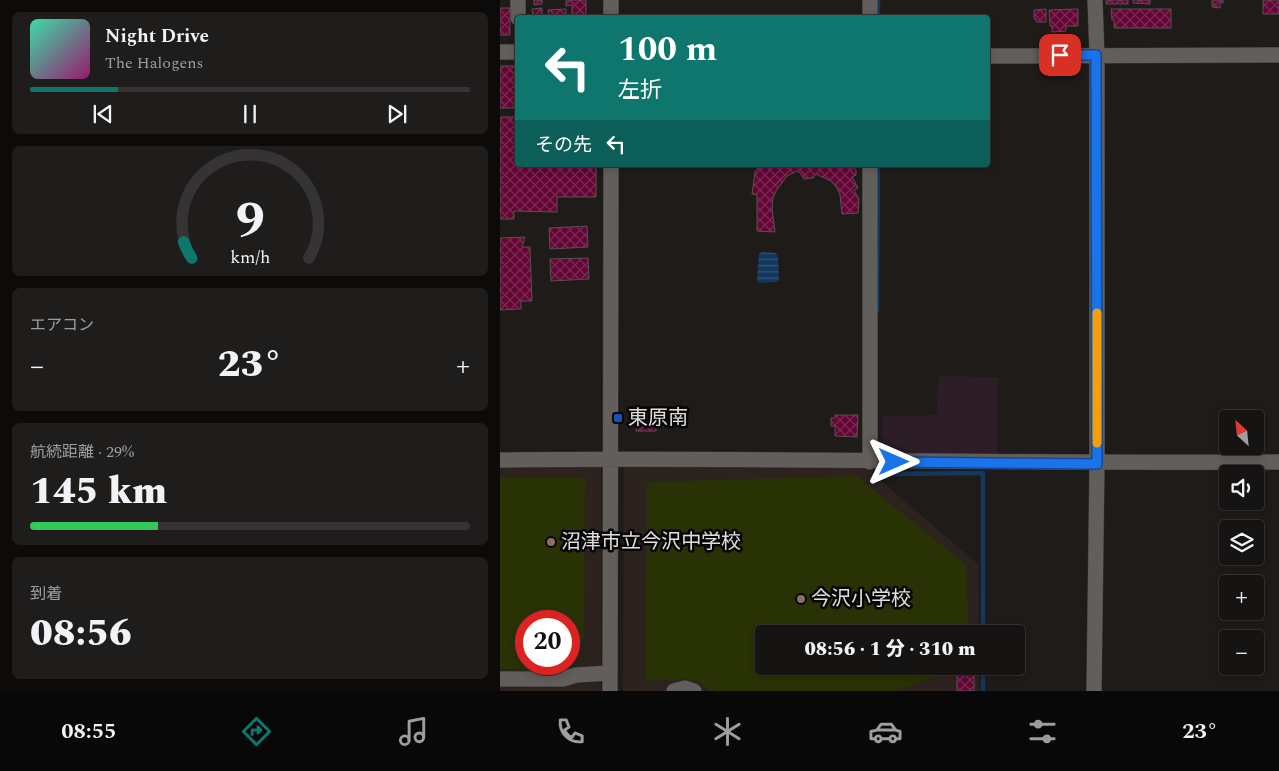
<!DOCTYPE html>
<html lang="ja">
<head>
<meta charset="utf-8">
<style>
  :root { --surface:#161413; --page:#1f1d1c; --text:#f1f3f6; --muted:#9e9ea0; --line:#353333; --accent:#0f766e }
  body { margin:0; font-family:Spectral,"Noto Sans JP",serif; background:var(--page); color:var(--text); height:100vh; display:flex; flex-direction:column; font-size:19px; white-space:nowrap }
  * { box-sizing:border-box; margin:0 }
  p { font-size:16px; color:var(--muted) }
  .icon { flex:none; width:28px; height:28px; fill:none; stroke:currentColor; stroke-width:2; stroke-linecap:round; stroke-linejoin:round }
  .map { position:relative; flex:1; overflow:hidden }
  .sheet { display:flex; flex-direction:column; gap:12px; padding:12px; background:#0c0b0a; width:500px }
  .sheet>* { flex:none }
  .top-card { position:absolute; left:15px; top:15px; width:475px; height:152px; border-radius:5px; box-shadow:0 2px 8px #0003,0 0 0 1px var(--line); background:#0f766e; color:#fff; overflow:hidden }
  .needle { width:32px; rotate:333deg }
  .buttons { position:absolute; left:719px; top:410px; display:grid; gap:10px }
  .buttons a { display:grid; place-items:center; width:45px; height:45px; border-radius:5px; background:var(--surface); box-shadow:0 2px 8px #0003,0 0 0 1px var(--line); font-size:25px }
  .speed { position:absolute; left:15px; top:610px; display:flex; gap:10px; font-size:25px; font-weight:700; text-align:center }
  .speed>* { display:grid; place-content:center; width:65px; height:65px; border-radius:50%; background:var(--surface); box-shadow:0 2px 8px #0003,0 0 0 1px var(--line); line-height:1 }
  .speed .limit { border:8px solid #d22; background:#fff; color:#111 }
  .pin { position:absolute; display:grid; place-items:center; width:42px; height:42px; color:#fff; margin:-21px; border-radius:10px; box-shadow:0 2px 8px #0006 }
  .me { position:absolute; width:55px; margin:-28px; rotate:90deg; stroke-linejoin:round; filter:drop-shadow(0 0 4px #0008) }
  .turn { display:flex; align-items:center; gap:18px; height:105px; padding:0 20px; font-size:22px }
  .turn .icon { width:65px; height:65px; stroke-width:2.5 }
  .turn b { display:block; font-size:35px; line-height:42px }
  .then { display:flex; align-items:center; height:48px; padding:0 20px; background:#0003; gap:10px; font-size:19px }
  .big { font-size:38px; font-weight:800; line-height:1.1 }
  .sheet .card { flex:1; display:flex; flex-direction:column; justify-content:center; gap:8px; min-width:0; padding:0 18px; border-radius:8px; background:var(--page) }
  .sheet .dial { align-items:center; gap:0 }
  .dial svg { height:130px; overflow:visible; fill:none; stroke:var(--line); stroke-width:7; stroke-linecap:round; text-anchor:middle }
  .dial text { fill:var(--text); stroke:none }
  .song { display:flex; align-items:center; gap:15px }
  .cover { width:60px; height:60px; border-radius:8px; background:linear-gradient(135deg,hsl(160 70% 55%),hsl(320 70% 35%)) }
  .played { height:5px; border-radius:2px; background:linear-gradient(90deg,var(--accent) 20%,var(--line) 20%) }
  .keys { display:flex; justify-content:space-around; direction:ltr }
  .heat { display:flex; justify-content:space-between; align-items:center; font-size:28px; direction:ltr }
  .charge { height:8px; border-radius:4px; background:linear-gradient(90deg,#34c759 29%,var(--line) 0) }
  .trip { position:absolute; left:255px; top:625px; width:270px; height:50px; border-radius:5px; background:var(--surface); box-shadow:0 2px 8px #0003,0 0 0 1px var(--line); font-weight:800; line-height:50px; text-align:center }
  .tabs { display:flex; height:80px; justify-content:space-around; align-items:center; background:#090808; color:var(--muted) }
  .tabs .icon { width:35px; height:35px }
  .tabs .active { color:var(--accent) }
  .tabs b { font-size:22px; color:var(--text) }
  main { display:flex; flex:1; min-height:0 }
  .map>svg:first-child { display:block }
  .built { fill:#2c231e; fill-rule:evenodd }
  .industrial { fill:#2d1d27 }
  .pitch { fill:#293204 }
  .water { fill:url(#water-rules) }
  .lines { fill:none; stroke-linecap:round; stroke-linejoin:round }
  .stream { stroke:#13385d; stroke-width:4.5 }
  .building { fill:url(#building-cross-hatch); stroke:#565253 }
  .minor-casing { stroke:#383635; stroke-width:16 }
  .minor { stroke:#625e5b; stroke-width:15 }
  .route-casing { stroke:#114b97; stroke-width:12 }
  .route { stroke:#1a73e8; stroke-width:9 }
  .slow { stroke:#f59e0b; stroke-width:9 }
  .transit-dot { fill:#1a4fb4; stroke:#070606; stroke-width:2 }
  .education-dot { fill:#8d6e63; stroke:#070606; stroke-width:2 }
  .labels { text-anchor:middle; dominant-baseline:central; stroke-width:5; stroke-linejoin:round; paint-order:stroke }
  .poi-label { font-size:20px; fill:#e1dfdd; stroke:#070606; text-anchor:start }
</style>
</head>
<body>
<main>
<section class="sheet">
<div class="card">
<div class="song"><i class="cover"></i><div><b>Night Drive</b><p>The Halogens</p></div></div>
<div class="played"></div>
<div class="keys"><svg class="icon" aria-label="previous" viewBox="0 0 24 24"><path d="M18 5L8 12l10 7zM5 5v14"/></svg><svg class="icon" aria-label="pause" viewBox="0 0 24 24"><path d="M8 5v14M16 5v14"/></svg><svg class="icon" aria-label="next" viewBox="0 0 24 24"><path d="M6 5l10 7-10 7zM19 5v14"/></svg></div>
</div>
<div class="card dial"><svg viewBox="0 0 100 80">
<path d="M14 69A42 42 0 1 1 86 69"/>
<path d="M14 69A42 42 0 0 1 9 59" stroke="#0f766e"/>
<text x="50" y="56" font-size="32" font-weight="700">9</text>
<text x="50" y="72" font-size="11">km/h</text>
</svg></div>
<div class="card"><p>エアコン</p>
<div class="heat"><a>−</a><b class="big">23°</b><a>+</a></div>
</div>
<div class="card"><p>航続距離 · 29%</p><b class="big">145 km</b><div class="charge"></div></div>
<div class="card"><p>到着</p><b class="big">08:56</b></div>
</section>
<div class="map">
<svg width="779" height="691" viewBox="0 0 779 691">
  <defs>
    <pattern id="water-rules" width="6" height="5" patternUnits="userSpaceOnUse" patternTransform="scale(1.25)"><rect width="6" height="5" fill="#13385d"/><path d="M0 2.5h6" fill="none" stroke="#355474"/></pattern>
    <pattern id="building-cross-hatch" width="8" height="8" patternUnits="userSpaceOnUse" patternTransform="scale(1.25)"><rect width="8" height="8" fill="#640535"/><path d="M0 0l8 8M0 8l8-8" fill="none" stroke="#7a2952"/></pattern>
  </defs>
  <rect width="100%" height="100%" fill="#1e1b19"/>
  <!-- built -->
  <path class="built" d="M0 463H101V691H0ZM26 621H69V664H26Z
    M372 465 374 475 478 564 479 634H264V666H479V691H123L124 467Z"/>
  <!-- industrial -->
  <path class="industrial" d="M438 376 498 377 497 458 382 456V416L437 415Z"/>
  <!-- pitch -->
  <path class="pitch" d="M356 476 466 565 469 634H264V666H455L451 672 394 691H210L197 680 184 679 146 681 147 482Z
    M0 477H85L84 638 69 652V621H26V664H55L48 670 0 669Z"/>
  <!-- water -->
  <path class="water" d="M262 252 276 253 278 257 279 280 276 282 259 283 257 279 259 254Z"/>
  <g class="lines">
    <!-- stream -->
    <path class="stream" d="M378 18V0
      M377 311 378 165
      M384 470 386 474 483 473V634
      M483 691V666"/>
  </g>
  <!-- building -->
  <path class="building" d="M34 0H42V4L34 5Z
    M66 0H86V15L72 16V5L66 6Z
    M606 0H628V4H606Z
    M633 0H650V4L633 3Z
    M712 0H723V3L720 2V8L712 7Z
    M763 0H779V14H763Z
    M0 8H10V35H0Z
    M42 8V18H33L32 9Z
    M66 9V18H49L48 10Z
    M546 9V22H536V19H534V10Z
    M578 9V26H566V31L552 32V26H550L549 10Z
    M611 9H671V28H614V19L612 20Z
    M0 66H18V108H0Z
    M0 117H18V165H96V197H57V212L14 211V219H0Z
    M260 165H352L356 170V175L352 177 358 188 354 190 359 199 358 213 342 214 340 195 337 188 331 181 316 174 313 178 304 179 301 174 297 171 287 176 276 191 273 198 272 208 275 232 257 231V195L252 194 255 172Z
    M87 226 88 247 50 249 49 228Z
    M25 237 22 247H30L32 301H21V309L0 310V238Z
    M88 258 89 279 51 281 50 259Z
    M136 414H156V431H136Z
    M335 415H358L357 437 335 436V426H331V418H335Z
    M457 673H474V691H457Z"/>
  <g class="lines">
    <!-- minor casing -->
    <g class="minor-casing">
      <path id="minor" d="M111 0V18
        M370 0V18
        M18 18V0
        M0 52H18
        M488 56 779 55
        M0 460C260 457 519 464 779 462
        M370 462V165
        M0 679H63L76 675 110 673
        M110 691 111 165
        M174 691 185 688 194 691
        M594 691 597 463V55L595 0"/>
    </g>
    <!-- minor -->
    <use href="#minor" class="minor"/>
  </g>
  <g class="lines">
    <!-- route casing -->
    <g class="route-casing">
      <path id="route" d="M394 462 597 464 596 55H560"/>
    </g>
    <!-- route -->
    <use href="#route" class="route"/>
    <!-- slow -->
    <path class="slow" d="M597 313V443"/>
  </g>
  <!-- markers -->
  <rect class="transit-dot" x="113" y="413" width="10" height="10" rx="2.5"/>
  <g class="education-dot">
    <circle cx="51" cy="542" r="5"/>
    <circle cx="301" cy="599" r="5"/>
  </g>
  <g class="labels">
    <!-- poi labels -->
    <g class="poi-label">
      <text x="128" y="418">東原南</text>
      <text x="61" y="542">沼津市立今沢中学校</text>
      <text x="311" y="599">今沢小学校</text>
    </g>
  </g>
</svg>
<div class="buttons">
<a><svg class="needle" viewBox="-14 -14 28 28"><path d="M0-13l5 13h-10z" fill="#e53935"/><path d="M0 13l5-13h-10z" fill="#9e9ea0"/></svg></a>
<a><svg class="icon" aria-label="sound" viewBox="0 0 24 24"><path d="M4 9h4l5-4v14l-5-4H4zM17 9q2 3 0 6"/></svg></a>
<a><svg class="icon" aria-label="layers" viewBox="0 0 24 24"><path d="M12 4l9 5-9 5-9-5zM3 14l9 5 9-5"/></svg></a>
<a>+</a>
<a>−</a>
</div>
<div class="speed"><div class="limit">20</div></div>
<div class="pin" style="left:560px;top:55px;background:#d93025"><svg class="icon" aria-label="arrive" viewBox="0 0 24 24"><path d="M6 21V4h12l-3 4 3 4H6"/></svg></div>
<svg class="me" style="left:394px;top:462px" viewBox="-20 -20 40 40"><path d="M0-17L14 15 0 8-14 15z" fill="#1a73e8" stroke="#fff" stroke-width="4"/></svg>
<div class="trip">08:56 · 1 分 · 310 m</div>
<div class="top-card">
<div class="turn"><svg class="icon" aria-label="left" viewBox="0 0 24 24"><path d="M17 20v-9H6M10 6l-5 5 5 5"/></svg><div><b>100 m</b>左折</div></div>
<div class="then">その先<svg class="icon" aria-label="left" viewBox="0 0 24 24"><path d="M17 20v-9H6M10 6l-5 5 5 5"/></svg></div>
</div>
</div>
</main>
<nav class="tabs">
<b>08:55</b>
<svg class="icon active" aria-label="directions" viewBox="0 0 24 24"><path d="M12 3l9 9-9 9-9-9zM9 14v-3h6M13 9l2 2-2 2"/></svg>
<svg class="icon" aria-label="music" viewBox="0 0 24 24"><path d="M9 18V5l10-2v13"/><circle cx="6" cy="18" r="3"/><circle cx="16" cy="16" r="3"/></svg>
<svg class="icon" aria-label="phone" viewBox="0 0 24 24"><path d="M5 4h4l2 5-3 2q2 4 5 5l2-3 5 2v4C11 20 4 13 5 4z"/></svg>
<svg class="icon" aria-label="climate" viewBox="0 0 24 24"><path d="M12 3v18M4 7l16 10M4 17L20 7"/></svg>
<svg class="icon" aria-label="car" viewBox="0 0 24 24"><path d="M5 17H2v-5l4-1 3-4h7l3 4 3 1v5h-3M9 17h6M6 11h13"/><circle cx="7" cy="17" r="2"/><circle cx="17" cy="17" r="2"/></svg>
<svg class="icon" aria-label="filters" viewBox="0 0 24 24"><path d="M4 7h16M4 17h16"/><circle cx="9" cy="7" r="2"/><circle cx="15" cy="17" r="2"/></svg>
<b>23°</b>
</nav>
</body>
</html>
